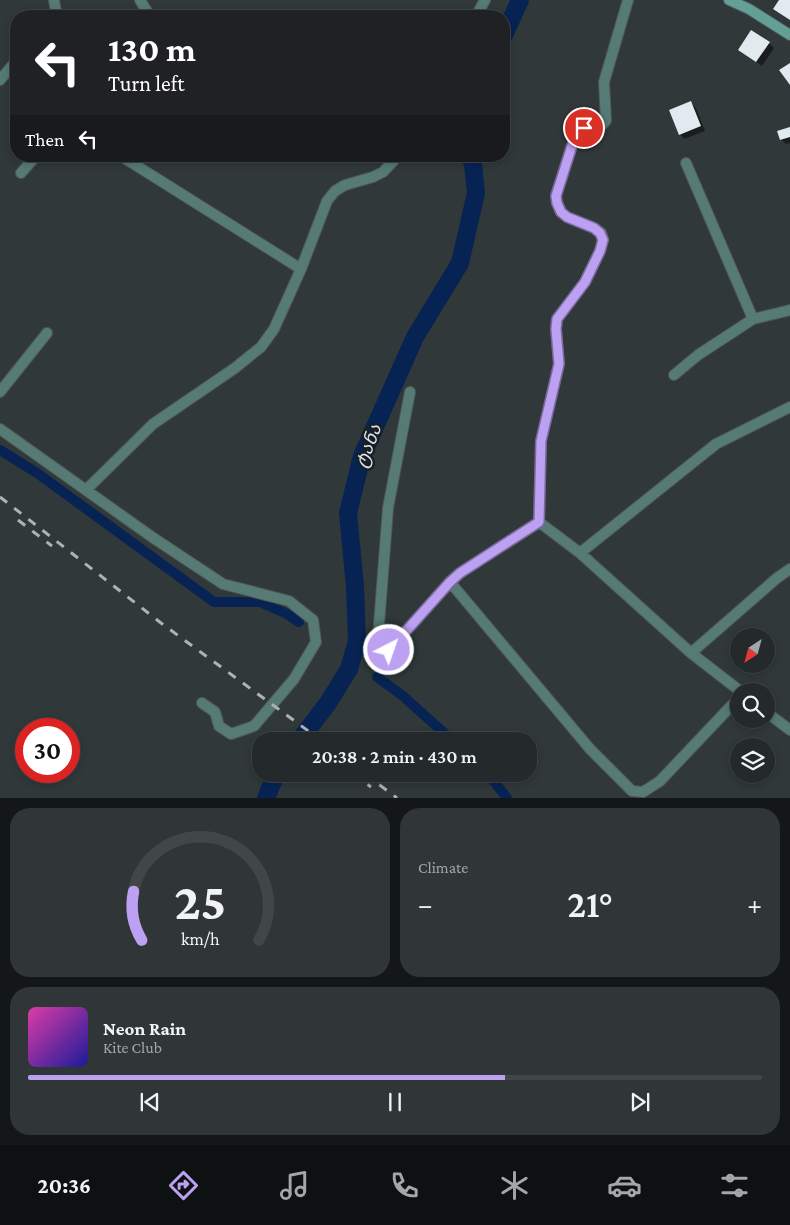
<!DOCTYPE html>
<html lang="en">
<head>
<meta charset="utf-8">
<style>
  :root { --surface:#242a2c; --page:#303638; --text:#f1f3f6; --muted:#a3a7a9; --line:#414648; --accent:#bca0f2 }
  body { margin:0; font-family:"Crimson Pro","Noto Sans Georgian",serif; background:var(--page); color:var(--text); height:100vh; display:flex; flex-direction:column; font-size:19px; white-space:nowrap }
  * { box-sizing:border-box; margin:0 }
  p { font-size:16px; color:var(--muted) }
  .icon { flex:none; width:28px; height:28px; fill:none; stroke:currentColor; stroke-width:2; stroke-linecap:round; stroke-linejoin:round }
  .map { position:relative; height:798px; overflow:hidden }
  .panel { display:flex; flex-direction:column; gap:10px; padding:10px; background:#141718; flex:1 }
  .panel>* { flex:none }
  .banner { position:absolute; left:10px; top:10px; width:500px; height:152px; border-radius:20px; box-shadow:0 2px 8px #0003,0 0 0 1px var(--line); background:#202124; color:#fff; overflow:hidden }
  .needle { width:32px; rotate:216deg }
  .buttons { position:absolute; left:730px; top:628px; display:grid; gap:10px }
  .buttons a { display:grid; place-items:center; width:45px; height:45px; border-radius:50%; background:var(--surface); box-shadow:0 2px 8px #0003,0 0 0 1px var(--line); font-size:25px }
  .speed { position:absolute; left:15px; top:718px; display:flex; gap:10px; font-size:25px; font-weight:700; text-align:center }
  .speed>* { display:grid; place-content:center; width:65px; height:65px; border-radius:50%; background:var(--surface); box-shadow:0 2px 8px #0003,0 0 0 1px var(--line); line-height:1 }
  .speed .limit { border:8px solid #d22; background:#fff; color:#111 }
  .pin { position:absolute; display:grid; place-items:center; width:42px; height:42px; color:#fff; margin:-21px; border:2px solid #fff; border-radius:50%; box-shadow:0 1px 5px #0007 }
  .me { position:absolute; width:55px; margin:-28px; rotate:41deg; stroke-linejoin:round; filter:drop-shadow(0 0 4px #0008) }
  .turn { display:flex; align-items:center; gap:18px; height:105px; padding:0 15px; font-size:22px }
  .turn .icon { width:65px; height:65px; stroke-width:2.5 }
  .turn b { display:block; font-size:35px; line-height:42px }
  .then { display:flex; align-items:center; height:48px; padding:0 15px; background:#0003; gap:10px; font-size:19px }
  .big { font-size:38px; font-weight:600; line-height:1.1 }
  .panel .card { flex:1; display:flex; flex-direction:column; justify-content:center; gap:8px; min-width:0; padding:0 18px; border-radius:20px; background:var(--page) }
  .panel .dial { align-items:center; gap:0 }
  .dial svg { height:130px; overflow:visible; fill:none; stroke:var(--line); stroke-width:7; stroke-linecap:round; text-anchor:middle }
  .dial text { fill:var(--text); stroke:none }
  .song { display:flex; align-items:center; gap:15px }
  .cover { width:60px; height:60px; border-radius:8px; background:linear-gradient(135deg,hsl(320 70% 55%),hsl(240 70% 35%)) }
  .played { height:5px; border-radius:2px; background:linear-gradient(90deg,var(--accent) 65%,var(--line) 65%) }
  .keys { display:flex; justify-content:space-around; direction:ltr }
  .heat { display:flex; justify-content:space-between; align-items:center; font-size:28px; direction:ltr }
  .panel .tiles { flex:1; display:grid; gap:10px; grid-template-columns:1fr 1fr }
  .card:last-child { grid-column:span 2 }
  .trip { position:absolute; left:252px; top:732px; width:285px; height:50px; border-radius:20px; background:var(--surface); box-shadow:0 2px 8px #0003,0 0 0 1px var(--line); font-weight:600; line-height:50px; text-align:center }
  .dock { display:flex; height:80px; justify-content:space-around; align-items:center; background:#0e1112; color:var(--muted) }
  .dock .icon { width:35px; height:35px }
  .dock .on { color:var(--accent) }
  .dock b { font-size:22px; color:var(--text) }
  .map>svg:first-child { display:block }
  .shadow { fill:#0007 }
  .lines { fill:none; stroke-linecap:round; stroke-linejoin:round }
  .canal { stroke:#072353; stroke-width:10 }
  .river { stroke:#072353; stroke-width:18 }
  .building { fill:#e1eaef }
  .minor-casing { stroke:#4f5758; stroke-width:12 }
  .secondary-casing { stroke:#4f5758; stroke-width:12 }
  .minor { stroke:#567a74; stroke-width:10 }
  .secondary { stroke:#649f96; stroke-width:10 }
  .rail { stroke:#adb3b4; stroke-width:3; stroke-dasharray:9 9; stroke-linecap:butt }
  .route-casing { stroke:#7a689d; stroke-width:12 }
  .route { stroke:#bca0f2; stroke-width:9 }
  .labels { text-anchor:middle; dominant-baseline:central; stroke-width:5; stroke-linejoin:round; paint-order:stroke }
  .water-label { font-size:18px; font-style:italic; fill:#dbe5f5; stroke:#1b1f1f }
</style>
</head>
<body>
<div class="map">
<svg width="790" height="798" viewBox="0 0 790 798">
  <rect width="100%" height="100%" fill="#30383a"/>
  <!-- shadow -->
  <path class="shadow" d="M769 43 774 48 762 66 745 54Z
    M691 103 696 108 705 131 684 139 680 134Z
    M790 128V143L786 144 781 139Z"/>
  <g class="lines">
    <!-- canal -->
    <path class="canal" d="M0 450 37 473 214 602H260L287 614 299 622
      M377 677 403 696 453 741
      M488 774 507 798"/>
    <!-- river -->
    <path class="river" d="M504 35 520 0
      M299 741 328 703 349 669 357 641 355 587 348 513 362 456 415 337 460 263 476 193 473 163 469 156
      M266 798 276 774"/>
  </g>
  <!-- building -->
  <path class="building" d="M779 0H790V20L773 9Z
    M751 30 770 42 756 62 738 50Z
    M790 63V85L779 70Z
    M691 101 701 126 679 135 669 110Z
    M790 127V137L780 140 777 131Z"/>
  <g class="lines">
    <!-- minor casing -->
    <g class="minor-casing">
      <path id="minor" d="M140 0 150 16
        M628 0 604 82 606 120C601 130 593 125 584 128 581 129 579 131 576 133L556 195 557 203 561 212 567 217 594 228 601 233 603 239 600 251 585 282 557 319 556 329 559 364 541 441 539 522 580 553 691 653 740 691
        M54 16 56 12 54 0
        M476 16 485 0
        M0 80 16 61
        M121 156 301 269
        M686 163 753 319 790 310
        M21 173 36 156
        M674 375 698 355 753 319
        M0 392 47 333
        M410 392 388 508 378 638 382 645 389 650 450 582 460 573 539 522
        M0 429 152 537 223 584 289 601 313 620 316 642 294 679 254 726 231 734 219 726 215 712 202 703
        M86 490 153 424 235 368 261 347 274 329 301 269 327 201 335 191 345 185 373 177 383 172 398 156
        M580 553 716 444 790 407
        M450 582 590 749 632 791 643 792 660 781 732 705 739 701
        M691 653 777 578 790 569
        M766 712 790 730"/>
    </g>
    <!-- secondary casing -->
    <g class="secondary-casing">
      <path id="secondary" d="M729 0 749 9 790 35"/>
    </g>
    <!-- minor -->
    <use href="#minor" class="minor"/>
    <!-- secondary -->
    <use href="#secondary" class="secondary"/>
    <!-- rail -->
    <path class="rail" d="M0 497 161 623 322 741
      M18 520 52 546
      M353 774 371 787
      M365 774 397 798"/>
  </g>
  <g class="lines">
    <!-- route casing -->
    <g class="route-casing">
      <path id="route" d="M389 650 450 582 460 573 539 522 541 441 559 364 556 329 557 319 585 282 600 251 603 240 600 233 594 228 567 217 561 212 557 203 556 196 576 133 584 128"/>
    </g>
    <!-- route -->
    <use href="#route" class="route"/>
  </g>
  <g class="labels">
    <!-- water labels -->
    <g class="water-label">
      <text transform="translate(368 446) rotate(-69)">ტანა</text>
    </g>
  </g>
</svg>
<div class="buttons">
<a><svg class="needle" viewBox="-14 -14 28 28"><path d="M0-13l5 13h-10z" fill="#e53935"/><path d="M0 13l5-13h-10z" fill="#a3a7a9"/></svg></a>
<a><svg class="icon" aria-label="search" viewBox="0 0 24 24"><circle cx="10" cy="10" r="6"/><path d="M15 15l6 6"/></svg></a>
<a><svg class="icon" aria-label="layers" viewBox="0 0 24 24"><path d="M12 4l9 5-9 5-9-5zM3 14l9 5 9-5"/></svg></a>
</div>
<div class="speed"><div class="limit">30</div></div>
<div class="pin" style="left:584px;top:128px;background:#d93025"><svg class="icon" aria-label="arrive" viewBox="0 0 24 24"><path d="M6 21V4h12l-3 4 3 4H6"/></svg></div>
<svg class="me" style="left:389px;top:650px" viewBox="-20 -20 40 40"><circle r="17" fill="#bca0f2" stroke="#fff" stroke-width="3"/><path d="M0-11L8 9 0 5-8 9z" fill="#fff"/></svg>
<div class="trip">20:38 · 2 min · 430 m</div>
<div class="banner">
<div class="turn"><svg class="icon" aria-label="left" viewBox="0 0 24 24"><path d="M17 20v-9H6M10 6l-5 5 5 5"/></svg><div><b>130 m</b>Turn left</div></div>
<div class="then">Then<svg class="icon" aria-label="left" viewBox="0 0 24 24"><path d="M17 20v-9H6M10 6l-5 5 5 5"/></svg></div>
</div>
</div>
<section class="panel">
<div class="tiles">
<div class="card dial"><svg viewBox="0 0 100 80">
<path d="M14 69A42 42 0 1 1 86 69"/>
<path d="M14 69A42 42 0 0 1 9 39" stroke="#bca0f2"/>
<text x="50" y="56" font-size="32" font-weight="700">25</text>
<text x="50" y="72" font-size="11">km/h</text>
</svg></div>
<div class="card"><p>Climate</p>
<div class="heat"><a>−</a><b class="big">21°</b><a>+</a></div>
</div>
<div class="card">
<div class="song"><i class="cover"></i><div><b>Neon Rain</b><p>Kite Club</p></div></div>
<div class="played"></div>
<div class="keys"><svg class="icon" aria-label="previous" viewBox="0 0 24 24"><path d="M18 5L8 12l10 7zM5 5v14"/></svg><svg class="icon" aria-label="pause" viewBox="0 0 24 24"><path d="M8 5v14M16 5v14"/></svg><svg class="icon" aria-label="next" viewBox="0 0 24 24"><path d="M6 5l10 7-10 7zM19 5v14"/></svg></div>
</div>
</div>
</section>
<nav class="dock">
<b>20:36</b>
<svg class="icon on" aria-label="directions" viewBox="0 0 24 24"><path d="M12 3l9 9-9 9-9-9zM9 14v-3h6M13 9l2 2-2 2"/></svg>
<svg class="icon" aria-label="music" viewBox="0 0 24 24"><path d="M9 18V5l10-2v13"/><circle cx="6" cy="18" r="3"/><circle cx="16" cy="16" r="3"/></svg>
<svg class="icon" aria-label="phone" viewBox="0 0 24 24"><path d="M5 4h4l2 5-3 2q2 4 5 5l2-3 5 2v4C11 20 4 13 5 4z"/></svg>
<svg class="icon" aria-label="climate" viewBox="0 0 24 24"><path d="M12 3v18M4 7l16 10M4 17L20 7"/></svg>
<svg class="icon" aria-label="car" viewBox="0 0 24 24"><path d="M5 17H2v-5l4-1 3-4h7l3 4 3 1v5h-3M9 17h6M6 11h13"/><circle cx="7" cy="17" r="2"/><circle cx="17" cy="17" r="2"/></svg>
<svg class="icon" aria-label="filters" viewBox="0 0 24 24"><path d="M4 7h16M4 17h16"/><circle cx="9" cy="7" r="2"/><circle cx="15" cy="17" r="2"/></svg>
</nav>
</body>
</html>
